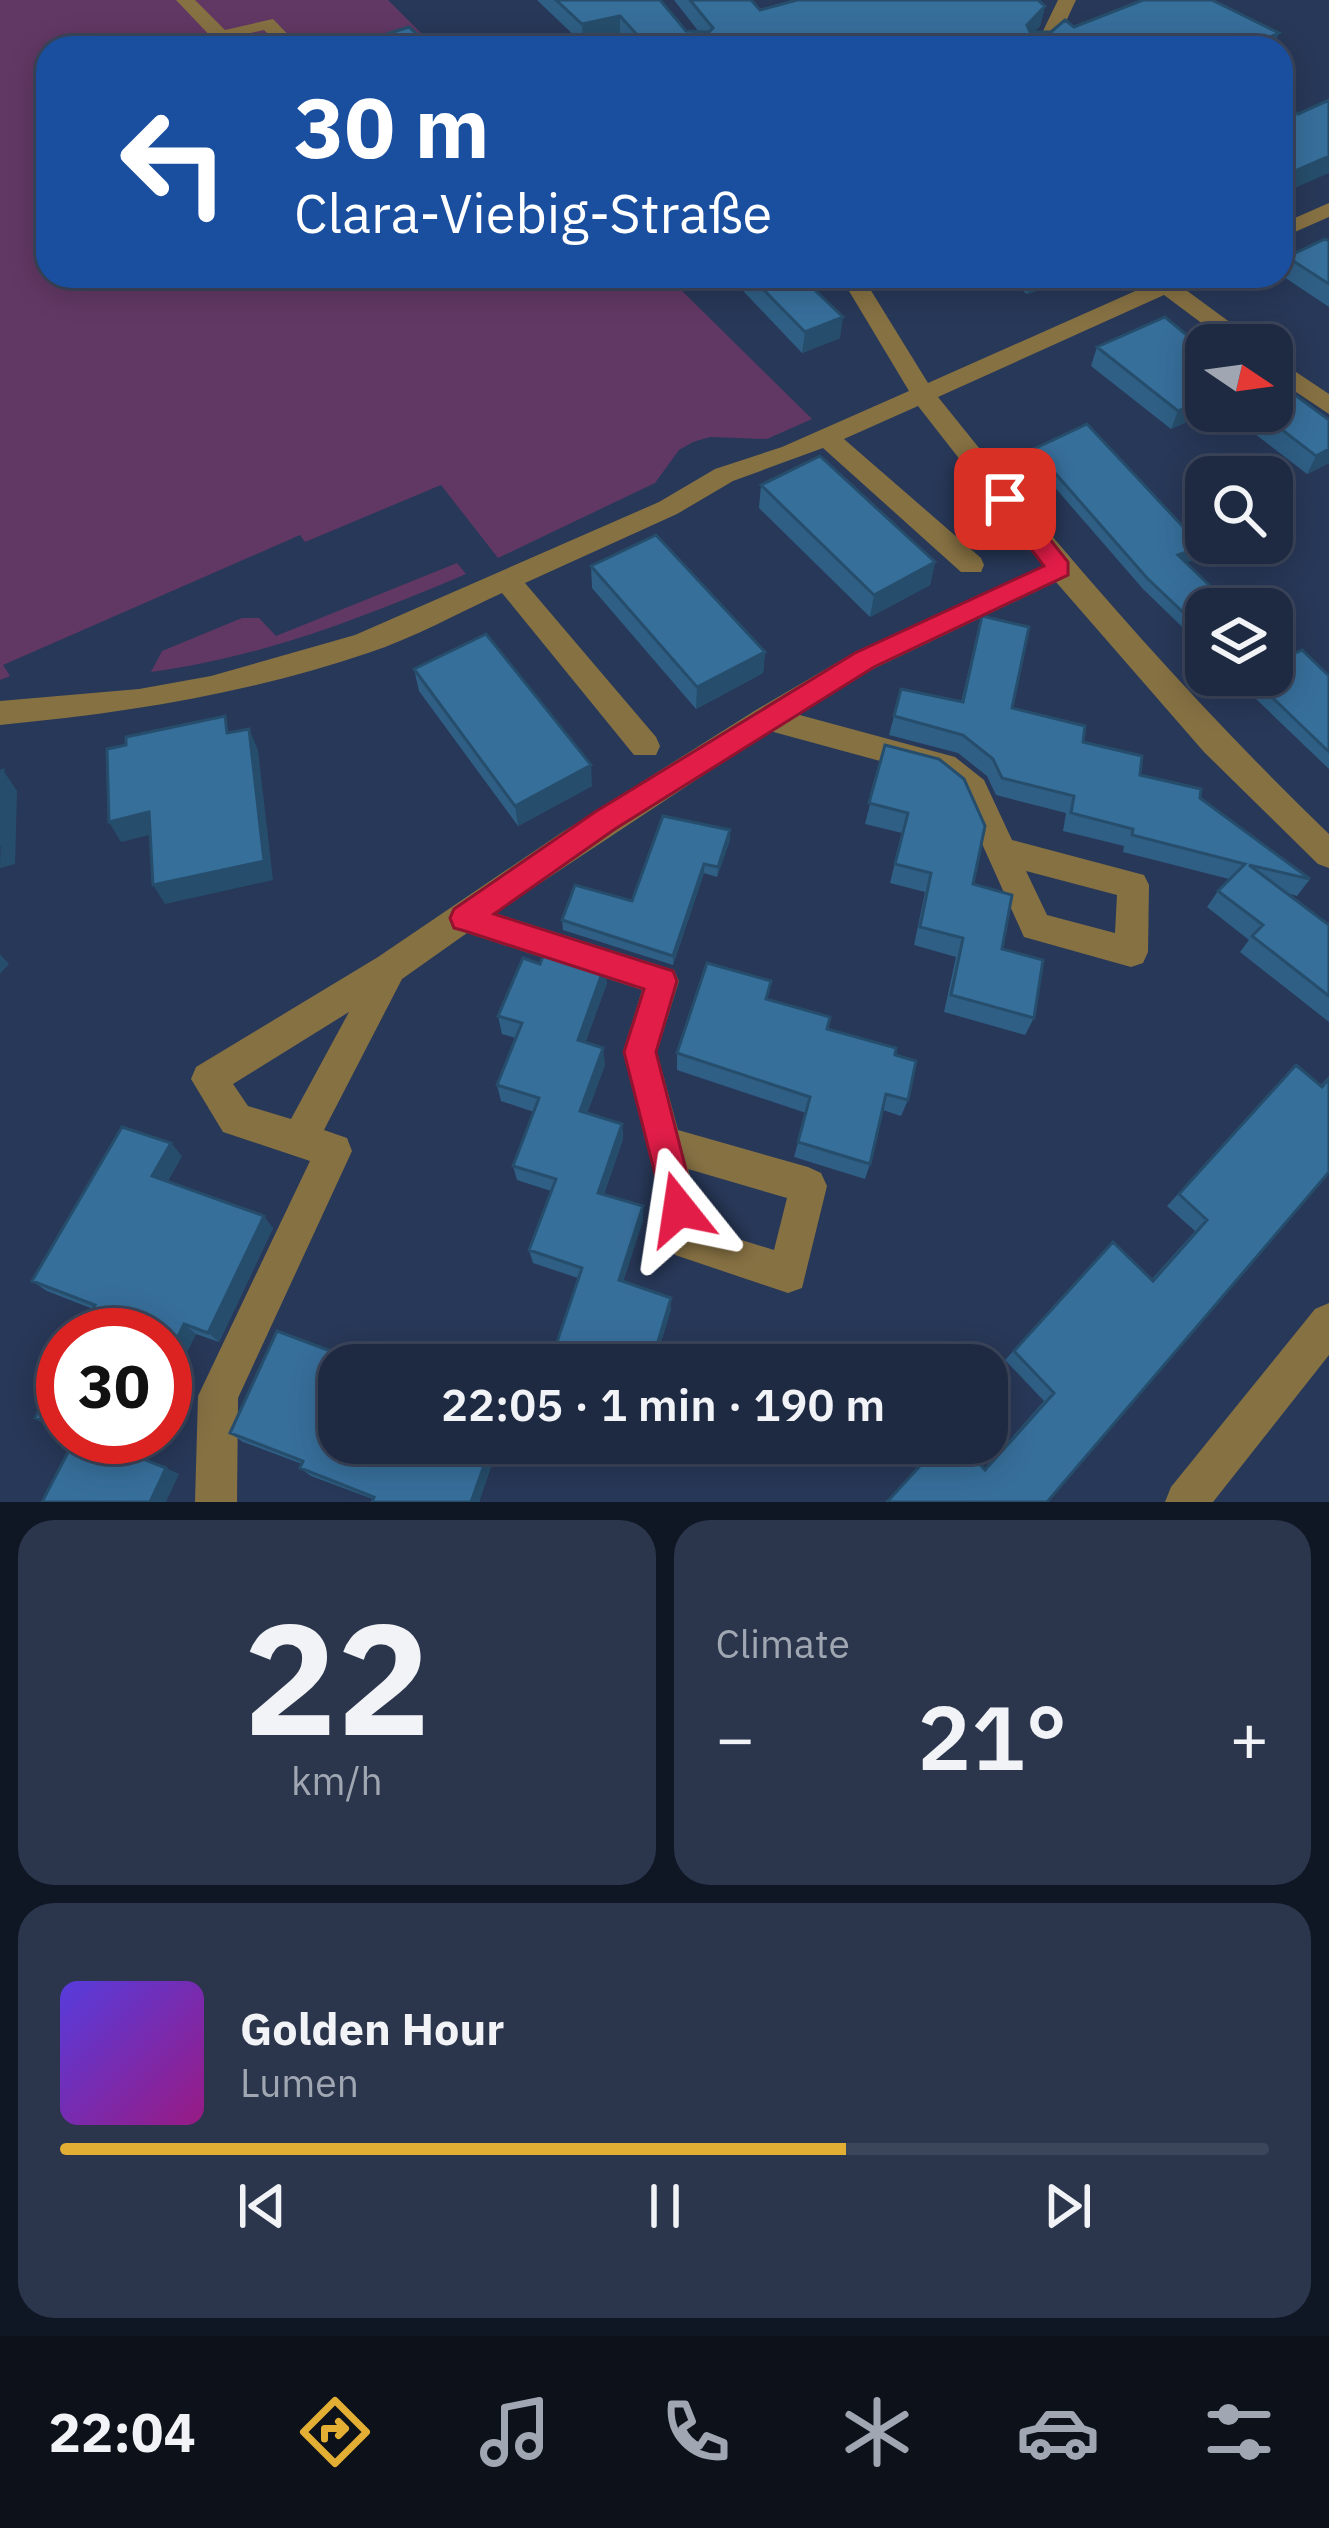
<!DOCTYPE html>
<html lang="en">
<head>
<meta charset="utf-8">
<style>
  :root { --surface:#1e2a42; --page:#2b364d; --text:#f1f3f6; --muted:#a1a7b2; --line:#3c465b; --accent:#e2af34 }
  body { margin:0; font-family:"IBM Plex Sans",sans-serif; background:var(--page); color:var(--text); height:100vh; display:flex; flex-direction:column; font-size:45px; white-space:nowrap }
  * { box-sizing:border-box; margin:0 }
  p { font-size:39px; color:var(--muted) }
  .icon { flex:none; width:66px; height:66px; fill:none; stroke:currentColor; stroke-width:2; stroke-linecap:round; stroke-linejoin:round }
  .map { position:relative; height:1502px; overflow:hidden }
  .details { display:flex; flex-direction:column; gap:18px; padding:18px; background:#101724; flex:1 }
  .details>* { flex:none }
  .guide { position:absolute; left:36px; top:36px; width:1257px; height:252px; border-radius:36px; box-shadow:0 6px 30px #0003,0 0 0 3px var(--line); background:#1a4fa0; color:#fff; overflow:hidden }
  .needle { width:78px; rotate:103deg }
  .buttons { position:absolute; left:1185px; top:324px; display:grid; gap:24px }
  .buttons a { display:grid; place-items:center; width:108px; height:108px; border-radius:24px; background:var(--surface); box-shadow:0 6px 30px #0003,0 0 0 3px var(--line); font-size:60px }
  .speed { position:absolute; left:36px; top:1308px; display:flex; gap:24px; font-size:60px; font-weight:700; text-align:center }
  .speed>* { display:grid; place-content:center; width:156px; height:156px; border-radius:50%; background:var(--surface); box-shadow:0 6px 30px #0003,0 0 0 3px var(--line); line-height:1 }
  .speed .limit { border:18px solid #d22; background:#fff; color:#111 }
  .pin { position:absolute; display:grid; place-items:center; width:102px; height:102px; color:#fff; margin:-51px; border-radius:24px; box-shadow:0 6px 18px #0006 }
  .me { position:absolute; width:132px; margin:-66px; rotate:345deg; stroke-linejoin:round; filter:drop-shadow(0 0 9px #0008) }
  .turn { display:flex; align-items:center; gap:42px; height:252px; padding:0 60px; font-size:54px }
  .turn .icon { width:156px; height:156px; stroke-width:2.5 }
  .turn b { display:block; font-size:84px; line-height:102px }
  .big { font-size:90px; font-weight:600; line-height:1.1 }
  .details .card { flex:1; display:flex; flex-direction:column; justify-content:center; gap:18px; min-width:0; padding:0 42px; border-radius:36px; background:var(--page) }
  .details .dial { align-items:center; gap:0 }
  .dial b { font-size:156px; line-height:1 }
  .song { display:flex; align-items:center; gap:36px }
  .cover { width:144px; height:144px; border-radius:18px; background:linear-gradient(135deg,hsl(250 70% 55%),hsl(310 70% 35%)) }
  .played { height:12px; border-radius:6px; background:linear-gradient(90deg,var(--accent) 65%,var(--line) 65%) }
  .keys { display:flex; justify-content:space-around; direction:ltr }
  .heat { display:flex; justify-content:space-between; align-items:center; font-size:66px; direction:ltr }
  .details .tiles { flex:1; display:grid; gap:18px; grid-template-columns:1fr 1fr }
  .card:last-child { grid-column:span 2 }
  .trip { position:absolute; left:318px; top:1344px; width:690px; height:120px; border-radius:36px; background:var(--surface); box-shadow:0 6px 30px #0003,0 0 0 3px var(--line); font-weight:600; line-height:120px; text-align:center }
  .tab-bar { display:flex; height:192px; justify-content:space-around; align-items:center; background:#0c111a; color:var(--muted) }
  .tab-bar .icon { width:84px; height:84px }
  .tab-bar .on { color:var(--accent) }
  .tab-bar b { font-size:54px; color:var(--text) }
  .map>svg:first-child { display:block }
  .green { fill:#613864 }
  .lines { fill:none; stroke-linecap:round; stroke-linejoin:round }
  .minor { fill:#867143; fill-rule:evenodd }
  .wall { fill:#2f5f85 }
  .shaded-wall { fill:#264e6c }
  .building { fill:#376f9b; stroke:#264e6c; stroke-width:3 }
  .route { fill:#e11d48; stroke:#92132f; stroke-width:3 }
</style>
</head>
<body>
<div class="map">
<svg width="1329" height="1502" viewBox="0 0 1329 1502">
  <rect width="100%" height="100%" fill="#283858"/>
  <!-- green -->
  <path class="green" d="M0 0H388L436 48H48V276H667L812 419 767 439 710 437 693 442 679 450 655 483 498 558 441 485 305 542 300 535 3 665 10 676 0 680Z
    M457 563 466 574C362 618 263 657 151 672L162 651 242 618H259L276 636Z"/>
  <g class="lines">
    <!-- minor -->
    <path class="minor" d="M176 0H195L225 30 273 19 301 48H282L264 30 215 41Z
      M1058 0H1076L1060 34 1046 48H1026L1043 31Z
      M1329 203V217L1281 238V224Z
      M840 276H862L928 383 1169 276H1199L1182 287 1254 340 1258 345H1231L1164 295 938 397C1061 551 1187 697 1329 834V868L1318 864 1204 752 1056 582 875 668 796 714 955 757 984 780 1012 840 1144 875 1149 885 1148 952 1143 963 1131 967 1024 937 961 797 935 776 770 731 495 913 674 970 679 981 657 1052 678 1130 808 1167 821 1173 827 1186 802 1288 788 1293 675 1255 623 1052 642 990 467 933 402 979 324 1130 347 1138 352 1151 238 1398 237 1502H195L198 1396 310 1161 223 1132 191 1079 196 1067 378 957 561 833 756 710 855 652 1043 566 918 406 844 439 981 558 984 565 981 572H961L823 448 733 481 677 514 525 583 656 737 660 746 656 755H634L502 593C458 613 414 638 368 653 247 694 127 713 0 725V701L139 689 211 676 355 635 659 502 715 469 782 447 909 391ZM1026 871 1117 895 1115 933 1047 915ZM349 1012 291 1119 248 1106 233 1084ZM688 1169 787 1198 774 1250 703 1228Z
      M1272 356 1329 394V414L1272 376Z
      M1329 1303V1355L1213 1502H1165L1171 1487 1315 1309Z"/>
  </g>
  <!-- wall -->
  <path class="wall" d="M537 0H660L686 31 699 32 674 0H751L760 10 1045 6 1040 26 1034 32H1051L1074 27 1274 48H631L620 36 583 44Z
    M1329 241V307L1281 275V270L1287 257Z
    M729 276H808L807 283 840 338 802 353Z
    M977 276H1080L1027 294 1015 285 996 291Z
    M1097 347 1206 411H1210L1171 429 1091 366Z
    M1225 411H1272L1329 420V463L1307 474Z
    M1034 449 1197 559 1186 562 1206 609V650L1143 589 1031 460Z
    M761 485 935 562 930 585 870 617 759 508Z
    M591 566 765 652 763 673 696 709 592 588Z
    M982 616 1012 708 1083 742 1140 775 1200 798 1310 879 1297 896 1287 893 1329 925V1022L1240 952 1249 940 1207 907 1218 891 1229 879 1123 852 1124 846 1063 831 1066 813 996 795 987 776 958 753 889 735 901 689 961 702Z
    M1284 658 1329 676V769L1231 675H1272Z
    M414 669 592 786 518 826 419 691Z
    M885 745 973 884 1034 1018 1025 1035 944 1012 956 957 914 945 925 892 890 883 902 833 865 824Z
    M730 840 717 877 704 873 673 965 563 930 562 920 632 901Z
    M607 983 585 1043 605 1065 587 1113 622 1124 623 1139 604 1194 643 1220 623 1281 671 1298V1309L654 1365H594L560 1353 557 1342 578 1278 533 1263 529 1250 551 1191 517 1180 513 1166 534 1112 501 1101 497 1085 516 1038 502 1034 498 1016Z
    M768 999 827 1029 895 1055 908 1100 901 1116 883 1110 870 1164 865 1179 794 1157 806 1113 677 1070V1053Z
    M1296 1065 1321 1085 1329 1076V1172L1047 1502 984 1469 1044 1401 1005 1360 1113 1242 1152 1279 1195 1231 1167 1206Z
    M182 1156 167 1182 273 1228 219 1342 196 1334 93 1309 47 1291 32 1281Z
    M230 1433 339 1443H499L479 1502H372L373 1499 311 1476 300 1468 302 1464 243 1442Z"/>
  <!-- shaded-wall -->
  <path class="shaded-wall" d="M1045 6 1040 26 1023 45 1027 25Z
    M620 16V36L583 44 582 24Z
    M1279 33 1274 48H1245Z
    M1329 156V173L1281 194V177Z
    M999 276H1017L1015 285 996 291Z
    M1031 276H1080L1027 294Z
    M843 317 840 338 802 353 805 332Z
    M1206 398V411H1210L1171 429 1178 411Z
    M1329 449V463L1307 474 1316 456Z
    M1202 547 1197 559 1173 567 1178 555Z
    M935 562 930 585 870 617 874 595Z
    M765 652 763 673 696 709 697 687Z
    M249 729 258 750 273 880 165 904 153 885Z
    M591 765 592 786 518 826 515 806Z
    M3 770 17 791 15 864 0 868Z
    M149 812 161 832 121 842 109 822Z
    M730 830V840L717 877 718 867Z
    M704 864V873L673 965V956Z
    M0 954 9 964 0 974Z
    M605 965 607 983 580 1057 578 1040Z
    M603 1048 605 1065 582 1127 580 1111Z
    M622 1124 623 1139 600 1206 598 1193Z
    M171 1143 182 1156 163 1188 152 1176Z
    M643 1206V1220L620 1292 619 1280Z
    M264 1216 273 1228 219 1342 208 1333Z
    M671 1298V1309L654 1365H651Z
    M184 1324 196 1334 165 1398V1364Z
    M129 1437H146L136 1458 123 1451Z
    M492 1443H499L479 1502H471Z
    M166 1468 179 1474 166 1502H150Z"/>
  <!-- building -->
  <path class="building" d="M556 0H660L686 31 709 32 713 28 690 0H751L760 10 797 0H1038L1045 6 1027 25 1030 32H1051L1065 20 1074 27 1143 0H1212L1279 33 1245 48H649L620 16 582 24Z
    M409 27 433 48H367L361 42Z
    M1329 100V156L1281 177V110L1286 108 1298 114Z
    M1325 239 1329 241V284L1287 257Z
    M750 276H800L843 317 805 332Z
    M1165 317 1206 351V398L1178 411 1097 347Z
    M1272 378 1329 420V449L1316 456 1258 411H1272Z
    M1087 424 1202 547 1178 555 1234 609H1206V634L1147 578 1034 449Z
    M820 456 935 562 874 595 761 485Z
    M656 535 765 652 697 687 591 566Z
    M982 616 1029 627 1012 708 1085 726 1083 742 1142 756 1140 775 1201 789 1200 798 1310 879 1249 865 1329 925V996L1252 936 1263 925 1218 891 1245 864 1132 835 1133 829 1071 813 1074 796 1002 778 993 759 963 735 894 716 901 689 963 702Z
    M486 634 591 765 515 806 414 669Z
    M1272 646 1284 658 1302 650 1329 676V752L1249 675H1272Z
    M225 716 227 733 249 729 264 861 153 885 149 812 109 822 107 749 126 745V737Z
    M885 745 939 759 964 779 985 826 973 884 1012 895 1002 949 1043 960 1034 1018 951 995 963 938 920 927 931 873 895 864 908 813 869 803Z
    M3 770 1 845H0V771Z
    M663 816 730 830 718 867 704 864 673 956 562 920 575 885 632 901Z
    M547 946 605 965 578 1040 603 1048 580 1111 622 1124 598 1193 643 1206 619 1280 671 1298 651 1365H622L557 1342 582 1268 529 1250 556 1179 513 1166 539 1098 497 1085 522 1023 498 1016 523 958 540 964Z
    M707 963 771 981 766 999 830 1017 827 1029 896 1048 895 1055 916 1061 908 1100 886 1094 870 1164 798 1142 810 1097 677 1053Z
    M1296 1065 1322 1087 1329 1079V1172L1047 1502H887L941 1443H961L985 1470 1054 1393 1014 1351 1113 1242 1153 1281 1207 1220 1179 1194Z
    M122 1127 171 1143 152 1176 264 1216 208 1333 184 1324 165 1364V1335H79L95 1305 32 1281Z
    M277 1331 368 1365H339V1443H492L471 1502H372L374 1497 300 1468 303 1461 230 1433Z
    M63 1365V1428L35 1418Z
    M76 1437H129L123 1451 166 1468 150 1502H42Z"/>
  <!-- route -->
  <path class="route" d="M1005 491 1013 493 1068 562V575L874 667 615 829 494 914 673 971 677 981 656 1052 696 1209 691 1221 679 1226 667 1221 624 1052 644 989 465 931 454 928 450 918 454 909 595 812 855 653 1044 566 993 499Z"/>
</svg>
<div class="buttons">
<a><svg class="needle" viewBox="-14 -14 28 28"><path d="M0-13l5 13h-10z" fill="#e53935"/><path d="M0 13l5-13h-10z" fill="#a1a7b2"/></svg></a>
<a><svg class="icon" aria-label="search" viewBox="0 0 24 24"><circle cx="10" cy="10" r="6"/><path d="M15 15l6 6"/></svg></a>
<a><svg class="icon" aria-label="layers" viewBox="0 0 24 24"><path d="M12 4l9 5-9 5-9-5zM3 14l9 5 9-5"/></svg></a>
</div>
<div class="speed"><div class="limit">30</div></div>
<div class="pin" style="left:1005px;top:499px;background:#d93025"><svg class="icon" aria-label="arrive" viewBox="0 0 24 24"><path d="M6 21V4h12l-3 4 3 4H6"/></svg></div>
<svg class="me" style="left:679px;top:1209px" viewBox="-20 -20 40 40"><path d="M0-17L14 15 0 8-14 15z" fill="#e11d48" stroke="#fff" stroke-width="4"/></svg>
<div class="trip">22:05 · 1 min · 190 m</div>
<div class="guide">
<div class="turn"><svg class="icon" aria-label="left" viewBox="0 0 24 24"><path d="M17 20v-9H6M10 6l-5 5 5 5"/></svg><div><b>30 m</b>Clara-Viebig-Straße</div></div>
</div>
</div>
<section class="details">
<div class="tiles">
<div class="card dial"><b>22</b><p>km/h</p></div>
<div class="card"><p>Climate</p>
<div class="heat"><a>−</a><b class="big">21°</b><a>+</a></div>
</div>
<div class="card">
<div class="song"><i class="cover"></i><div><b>Golden Hour</b><p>Lumen</p></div></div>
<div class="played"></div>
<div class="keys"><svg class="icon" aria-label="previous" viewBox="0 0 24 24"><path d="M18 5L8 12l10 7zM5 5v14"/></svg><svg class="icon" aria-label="pause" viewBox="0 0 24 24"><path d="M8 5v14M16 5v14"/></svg><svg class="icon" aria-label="next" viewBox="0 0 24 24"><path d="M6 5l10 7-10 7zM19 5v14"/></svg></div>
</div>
</div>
</section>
<nav class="tab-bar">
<b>22:04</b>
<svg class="icon on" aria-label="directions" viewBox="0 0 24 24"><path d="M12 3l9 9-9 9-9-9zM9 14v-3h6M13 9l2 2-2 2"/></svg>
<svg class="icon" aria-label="music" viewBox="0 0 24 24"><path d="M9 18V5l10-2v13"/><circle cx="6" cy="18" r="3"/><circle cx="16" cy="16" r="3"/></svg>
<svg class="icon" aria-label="phone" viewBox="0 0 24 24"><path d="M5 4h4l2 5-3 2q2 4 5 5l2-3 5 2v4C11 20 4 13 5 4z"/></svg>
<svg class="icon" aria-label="climate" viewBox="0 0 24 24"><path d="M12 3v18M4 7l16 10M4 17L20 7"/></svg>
<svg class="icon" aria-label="car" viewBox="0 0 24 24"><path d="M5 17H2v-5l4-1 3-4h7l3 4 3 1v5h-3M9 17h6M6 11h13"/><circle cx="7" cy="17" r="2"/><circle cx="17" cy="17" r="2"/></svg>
<svg class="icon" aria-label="filters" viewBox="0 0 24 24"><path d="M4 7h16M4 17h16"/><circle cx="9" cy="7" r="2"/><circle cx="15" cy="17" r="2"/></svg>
</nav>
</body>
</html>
